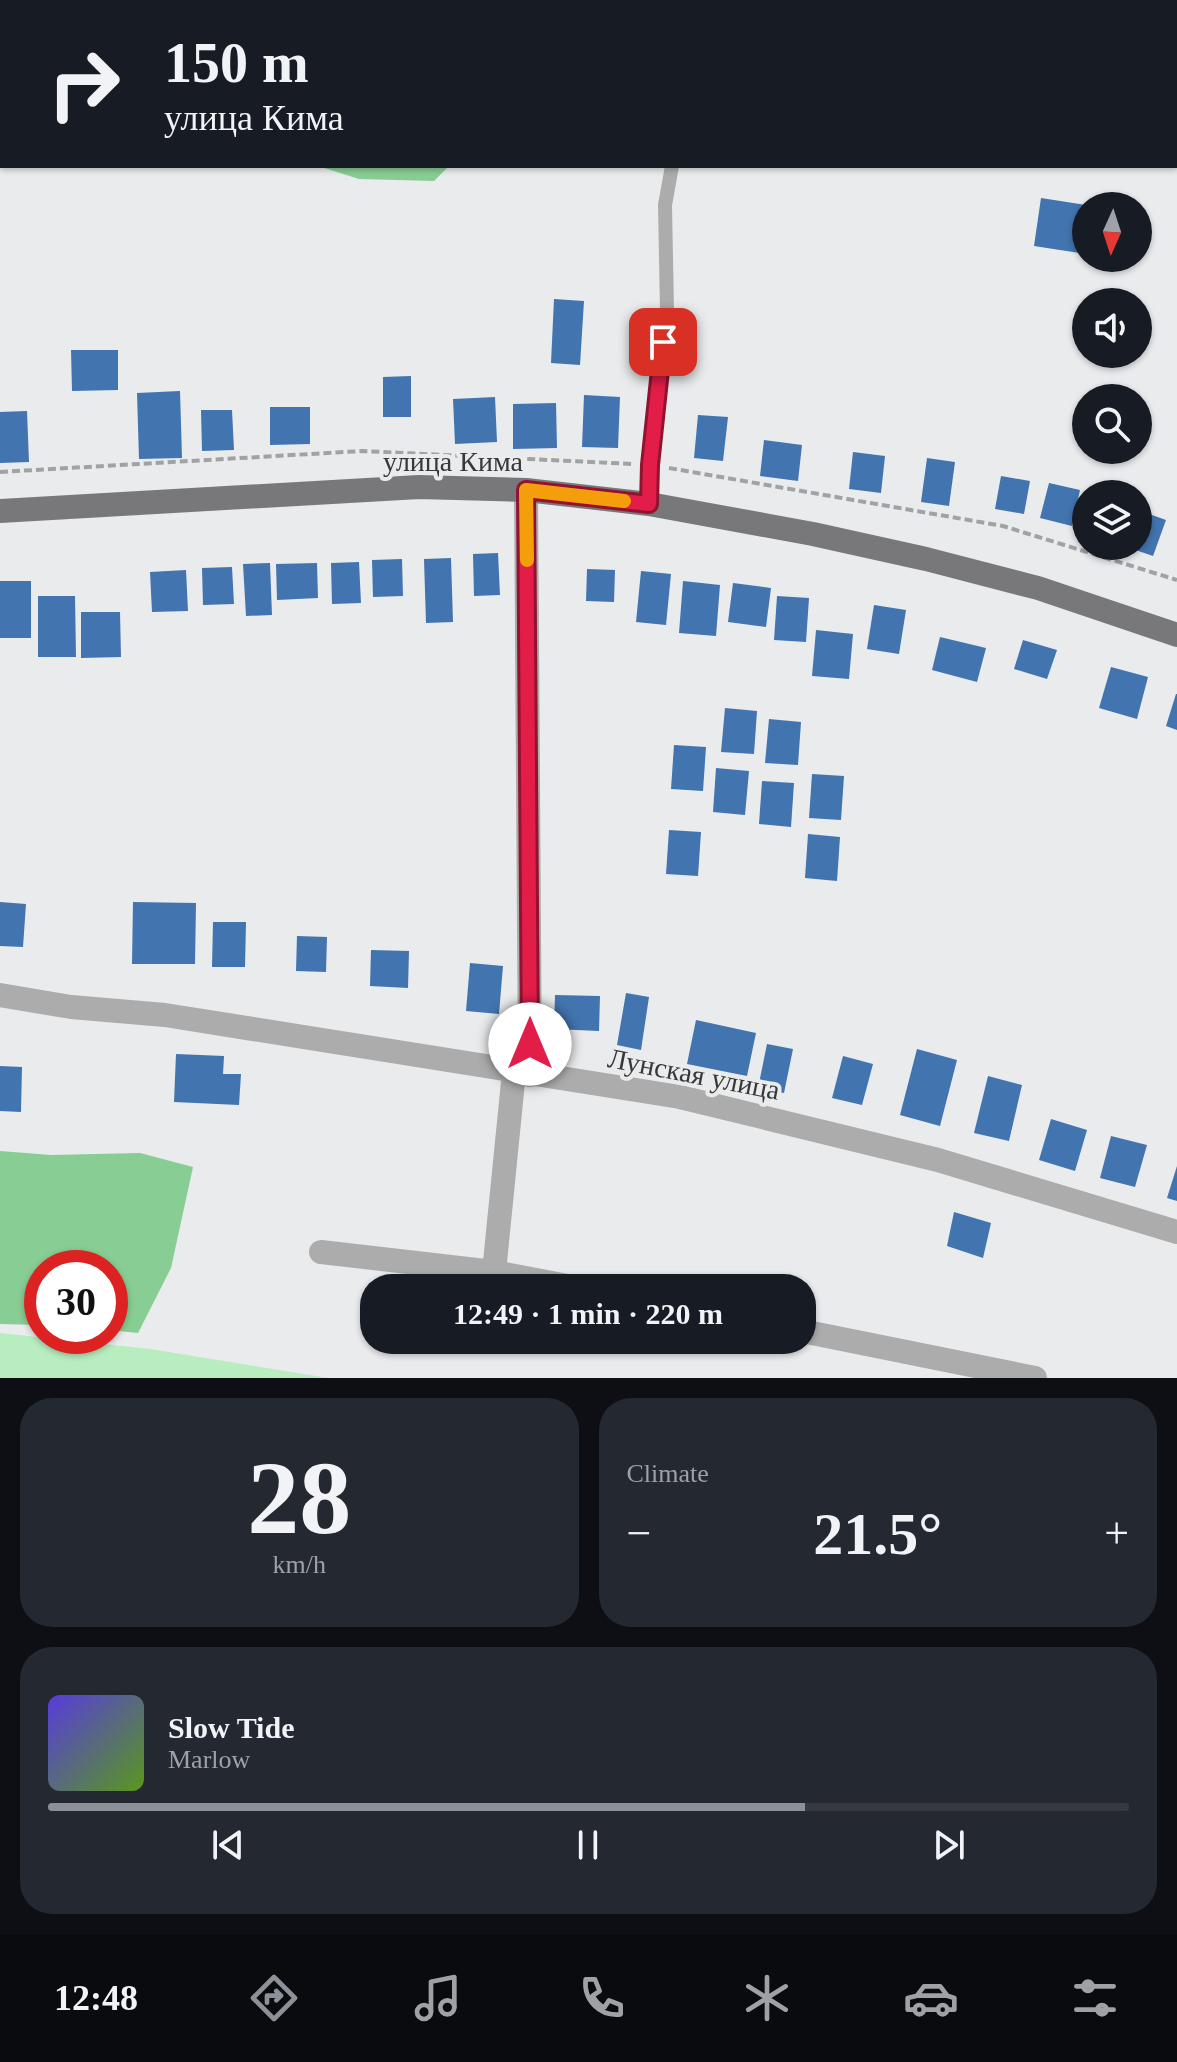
<!DOCTYPE html>
<html lang="en">
<head>
<meta charset="utf-8">
<style>
  :root { --surface:#171b24; --page:#242831; --text:#f1f3f6; --muted:#9ea1a6; --line:#363941; --accent:#8c9099 }
  body { margin:0; font-family:"Times New Roman",serif; background:var(--page); color:var(--text); height:100vh; display:flex; flex-direction:column; font-size:30px; white-space:nowrap }
  * { box-sizing:border-box; margin:0 }
  p { font-size:26px; color:var(--muted) }
  .icon { flex:none; width:44px; height:44px; fill:none; stroke:currentColor; stroke-width:2; stroke-linecap:round; stroke-linejoin:round }
  .map { position:relative; height:1378px; overflow:hidden }
  .drawer { display:flex; flex-direction:column; gap:20px; padding:20px; background:#0d0f14; flex:1 }
  .drawer>* { flex:none }
  .top-card { position:absolute; left:0px; top:0px; width:1178px; height:168px; box-shadow:0 2px 6px #0004; background:#171b24; color:var(--text); overflow:hidden }
  .needle { width:52px; rotate:183deg }
  .controls { position:absolute; left:1072px; top:192px; display:grid; gap:16px }
  .controls a { display:grid; place-items:center; width:80px; height:80px; border-radius:50%; background:var(--surface); box-shadow:0 2px 6px #0004; font-size:40px }
  .speed { position:absolute; left:24px; top:1250px; display:flex; gap:16px; font-size:40px; font-weight:700; text-align:center }
  .speed>* { display:grid; place-content:center; width:104px; height:104px; border-radius:50%; background:var(--surface); box-shadow:0 2px 6px #0004; line-height:1 }
  .speed .limit { border:12px solid #d22; background:#fff; color:#111 }
  .pin { position:absolute; display:grid; place-items:center; width:68px; height:68px; color:#fff; margin:-34px; border-radius:16px; box-shadow:0 4px 12px #0006 }
  .me { position:absolute; width:88px; margin:-44px; rotate:0deg; stroke-linejoin:round; filter:drop-shadow(0 0 6px #0008) }
  .turn { display:flex; align-items:center; gap:28px; height:168px; padding:0 32px; font-size:36px }
  .turn .icon { width:104px; height:104px; stroke-width:2.5 }
  .turn b { display:block; font-size:56px; line-height:68px }
  .big { font-size:60px; font-weight:600; line-height:1.1 }
  .drawer .tile { flex:1; display:flex; flex-direction:column; justify-content:center; gap:12px; min-width:0; padding:0 28px; border-radius:32px; background:var(--page) }
  .drawer .dial { align-items:center; gap:0 }
  .dial b { font-size:104px; line-height:1 }
  .song { display:flex; align-items:center; gap:24px }
  .cover { width:96px; height:96px; border-radius:12px; background:linear-gradient(135deg,hsl(250 70% 55%),hsl(90 70% 35%)) }
  .played { height:8px; border-radius:4px; background:linear-gradient(90deg,var(--accent) 70%,var(--line) 70%) }
  .keys { display:flex; justify-content:space-around; direction:ltr }
  .heat { display:flex; justify-content:space-between; align-items:center; font-size:44px; direction:ltr }
  .drawer .tiles { flex:1; display:grid; gap:20px; grid-template-columns:1fr 1fr }
  .tile:last-child { grid-column:span 2 }
  .trip { position:absolute; left:360px; top:1274px; width:456px; height:80px; border-radius:32px; background:var(--surface); box-shadow:0 2px 6px #0004; font-weight:600; line-height:80px; text-align:center }
  .tabs { display:flex; height:128px; justify-content:space-around; align-items:center; background:#090b0e; color:var(--muted) }
  .tabs .icon { width:56px; height:56px }
  .tabs .current { color:var(--accent) }
  .tabs b { font-size:36px; color:var(--text) }
  .map>svg:first-child { display:block }
  .green { fill:#b8edbf }
  .forest { fill:#88cd93 }
  .building { fill:#4274af }
  .lines { fill:none; stroke-linecap:round; stroke-linejoin:round }
  .path { stroke:#a1a2a4; stroke-width:4; stroke-dasharray:8 4; stroke-linecap:butt }
  .lane { stroke:#acacad; stroke-width:14 }
  .street { stroke:#acacad; stroke-width:24 }
  .primary { stroke:#78787a; stroke-width:24 }
  .route-casing { stroke:#92132f; stroke-width:20 }
  .route { stroke:#e11d48; stroke-width:14 }
  .slow { stroke:#f59e0b; stroke-width:14 }
  .labels { text-anchor:middle; dominant-baseline:central; stroke-width:8; stroke-linejoin:round; paint-order:stroke }
  .street-label { font-size:28px; fill:#373839; stroke:#e9ebed }
</style>
</head>
<body>
<div class="map">
<svg width="1177" height="1378" viewBox="0 0 1177 1378">
  <rect width="100%" height="100%" fill="#e9ebed"/>
  <!-- green -->
  <path class="green" d="M0 1333 150 1349 328 1378H0Z"/>
  <!-- forest -->
  <path class="forest" d="M247 0H481V2Z
    M318 166H449L434 181 359 179Z
    M0 1151 51 1155 140 1153 193 1167 171 1268 138 1333 110 1330V1268H42V1325L0 1324Z"/>
  <!-- building -->
  <path class="building" d="M1041 198 1086 205V254L1034 246Z
    M554 299 584 301 580 365 551 363Z
    M71 350H118V390L72 391Z
    M411 376V417H383V377Z
    M180 391 182 458 139 459 137 393Z
    M584 395 620 397 618 448 582 447Z
    M495 397 497 442 455 444 453 399Z
    M556 403 557 448 513 449V404Z
    M270 407H310V444L270 445Z
    M201 410H232L234 450 202 451Z
    M27 411 29 462 0 463V412Z
    M698 415 728 417 723 461 694 458Z
    M764 440 802 445 798 481 760 476Z
    M853 452 885 456 881 493 849 489Z
    M927 458 955 462 949 506 921 502Z
    M1001 476 1030 481 1024 514 995 509Z
    M1049 483 1080 490 1072 526 1040 518Z
    M1138 510 1166 520 1153 556 1124 546H1138Z
    M498 553 500 595 474 596 473 554Z
    M451 558 453 622 426 623 424 559Z
    M402 559 403 596 373 597 372 560Z
    M359 562 361 603 332 604 331 563Z
    M270 563 272 615 246 616 243 564Z
    M317 563 318 598 277 600 276 564Z
    M232 567 234 604 203 605 202 568Z
    M587 569 615 570 614 602 586 601Z
    M186 570 188 611 152 612 150 572Z
    M641 571 671 574 666 625 636 622Z
    M0 581H31V638H0Z
    M683 581 720 585 716 636 679 633Z
    M733 583 771 588 766 627 728 622Z
    M38 596H75L76 657H38Z
    M777 596 809 598 806 642 774 640Z
    M874 605 906 610 899 654 867 649Z
    M81 612H120L121 657 81 658Z
    M816 630 853 634 849 679 812 676Z
    M940 637 986 648 977 682 932 670Z
    M1023 640 1057 650 1047 679 1014 669Z
    M1111 667 1148 677 1137 719 1099 708Z
    M1176 694H1177V730L1166 726Z
    M725 708 757 711 754 754 721 752Z
    M769 719 801 722 798 765 765 763Z
    M674 745 706 747 703 791 671 789Z
    M716 768 749 771 745 815 713 812Z
    M812 774 844 776 841 820 809 818Z
    M762 781 794 783 791 827 759 824Z
    M669 830 701 832 698 876 666 874Z
    M808 834 840 837 837 881 805 878Z
    M0 902 26 904 23 947 0 946Z
    M133 902 196 903 195 964H132Z
    M213 922H246L245 967H212Z
    M297 936 327 937 326 972 296 971Z
    M371 950 409 951 408 988 370 986Z
    M470 963 503 966 499 1014 466 1011Z
    M626 993 649 997 641 1050 617 1045Z
    M555 995 600 996 599 1031 554 1029Z
    M696 1020 756 1033 747 1076 687 1064Z
    M767 1044 793 1049 784 1093 758 1088Z
    M917 1049 957 1060 940 1126 900 1115Z
    M176 1054 224 1056 223 1074H241L239 1105 174 1102Z
    M843 1056 873 1064 862 1105 832 1098Z
    M0 1066 22 1067 21 1112 0 1111Z
    M988 1076 1022 1085 1009 1141 974 1133Z
    M1051 1119 1087 1130 1075 1171 1039 1160Z
    M1111 1136 1147 1145 1135 1187 1100 1178Z
    M1177 1166V1201L1167 1198Z
    M954 1212 991 1223 983 1258 947 1246Z"/>
  <g class="lines">
    <!-- path -->
    <path class="path" d="M669 468 1003 526 1177 580
      M0 472 362 451 633 464"/>
    <!-- lane -->
    <path class="lane" d="M706 2V0
      M649 504 650 465 667 311 665 205 672 166"/>
    <!-- street -->
    <path class="street" d="M22 2 29 0
      M0 7H2
      M526 490 530 1075
      M0 995 71 1007 165 1015 680 1097 938 1160 1177 1232
      M321 1252 494 1272 578 1288
      M494 1272 514 1072
      M802 1331 1035 1378"/>
    <!-- primary -->
    <path class="primary" d="M0 511 419 487 526 490 649 504 813 534 926 559 1038 588 1177 635"/>
  </g>
  <g class="lines">
    <!-- route casing -->
    <g class="route-casing">
      <path id="route" d="M530 1044 526 490 649 504 650 465 663 342"/>
    </g>
    <!-- route -->
    <use href="#route" class="route"/>
    <!-- slow -->
    <path class="slow" d="M527 560 526 490 624 501"/>
  </g>
  <g class="labels">
    <!-- street labels -->
    <g class="street-label">
      <text x="453" y="461">улица Кима</text>
      <text transform="translate(694 1074) rotate(11)">Лунская улица</text>
    </g>
  </g>
</svg>
<div class="controls">
<a><svg class="needle" viewBox="-14 -14 28 28"><path d="M0-13l5 13h-10z" fill="#e53935"/><path d="M0 13l5-13h-10z" fill="#9ea1a6"/></svg></a>
<a><svg class="icon" aria-label="sound" viewBox="0 0 24 24"><path d="M4 9h4l5-4v14l-5-4H4zM17 9q2 3 0 6"/></svg></a>
<a><svg class="icon" aria-label="search" viewBox="0 0 24 24"><circle cx="10" cy="10" r="6"/><path d="M15 15l6 6"/></svg></a>
<a><svg class="icon" aria-label="layers" viewBox="0 0 24 24"><path d="M12 4l9 5-9 5-9-5zM3 14l9 5 9-5"/></svg></a>
</div>
<div class="speed"><div class="limit">30</div></div>
<div class="pin" style="left:663px;top:342px;background:#d93025"><svg class="icon" aria-label="arrive" viewBox="0 0 24 24"><path d="M6 21V4h12l-3 4 3 4H6"/></svg></div>
<svg class="me" style="left:530px;top:1044px" viewBox="-20 -20 40 40"><circle r="19" fill="#fff"/><path d="M0-13L10 11 0 6-10 11z" fill="#e11d48"/></svg>
<div class="trip">12:49 · 1 min · 220 m</div>
<div class="top-card">
<div class="turn"><svg class="icon" aria-label="right" viewBox="0 0 24 24"><path d="M7 20v-9h11M14 6l5 5-5 5"/></svg><div><b>150 m</b>улица Кима</div></div>
</div>
</div>
<section class="drawer">
<div class="tiles">
<div class="tile dial"><b>28</b><p>km/h</p></div>
<div class="tile"><p>Climate</p>
<div class="heat"><a>−</a><b class="big">21.5°</b><a>+</a></div>
</div>
<div class="tile">
<div class="song"><i class="cover"></i><div><b>Slow Tide</b><p>Marlow</p></div></div>
<div class="played"></div>
<div class="keys"><svg class="icon" aria-label="previous" viewBox="0 0 24 24"><path d="M18 5L8 12l10 7zM5 5v14"/></svg><svg class="icon" aria-label="pause" viewBox="0 0 24 24"><path d="M8 5v14M16 5v14"/></svg><svg class="icon" aria-label="next" viewBox="0 0 24 24"><path d="M6 5l10 7-10 7zM19 5v14"/></svg></div>
</div>
</div>
</section>
<nav class="tabs">
<b>12:48</b>
<svg class="icon current" aria-label="directions" viewBox="0 0 24 24"><path d="M12 3l9 9-9 9-9-9zM9 14v-3h6M13 9l2 2-2 2"/></svg>
<svg class="icon" aria-label="music" viewBox="0 0 24 24"><path d="M9 18V5l10-2v13"/><circle cx="6" cy="18" r="3"/><circle cx="16" cy="16" r="3"/></svg>
<svg class="icon" aria-label="phone" viewBox="0 0 24 24"><path d="M5 4h4l2 5-3 2q2 4 5 5l2-3 5 2v4C11 20 4 13 5 4z"/></svg>
<svg class="icon" aria-label="climate" viewBox="0 0 24 24"><path d="M12 3v18M4 7l16 10M4 17L20 7"/></svg>
<svg class="icon" aria-label="car" viewBox="0 0 24 24"><path d="M5 17H2v-5l4-1 3-4h7l3 4 3 1v5h-3M9 17h6M6 11h13"/><circle cx="7" cy="17" r="2"/><circle cx="17" cy="17" r="2"/></svg>
<svg class="icon" aria-label="filters" viewBox="0 0 24 24"><path d="M4 7h16M4 17h16"/><circle cx="9" cy="7" r="2"/><circle cx="15" cy="17" r="2"/></svg>
</nav>
</body>
</html>
